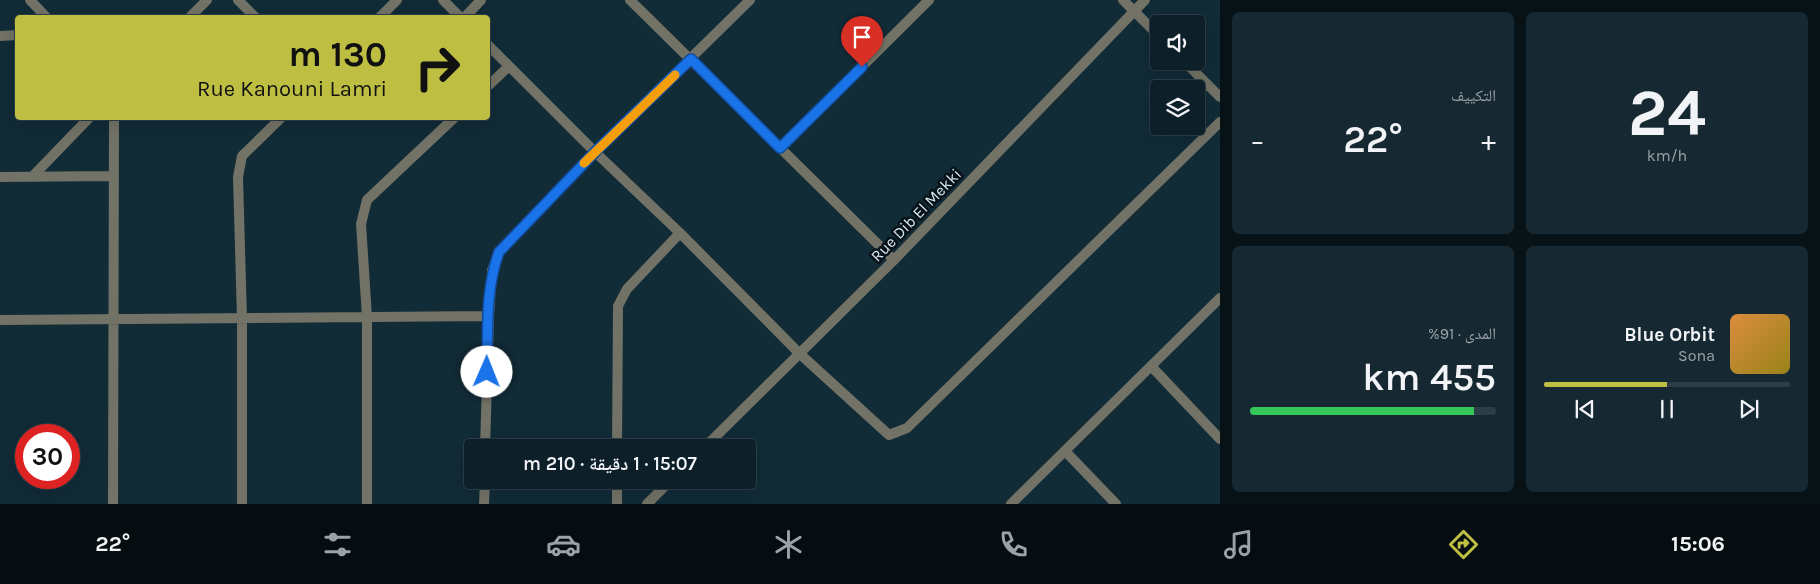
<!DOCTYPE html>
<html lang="ar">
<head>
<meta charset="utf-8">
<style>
  :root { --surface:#0d2029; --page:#162831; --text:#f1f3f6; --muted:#9aa3a8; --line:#2d3e46; --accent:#bebf42 }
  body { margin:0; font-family:Karla,"Noto Naskh Arabic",sans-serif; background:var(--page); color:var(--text); direction:rtl; height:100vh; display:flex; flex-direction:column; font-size:19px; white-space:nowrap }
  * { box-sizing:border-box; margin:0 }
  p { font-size:16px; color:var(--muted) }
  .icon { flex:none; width:28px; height:28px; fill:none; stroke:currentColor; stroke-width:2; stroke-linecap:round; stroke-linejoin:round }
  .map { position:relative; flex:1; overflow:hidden; direction:ltr }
  .side { display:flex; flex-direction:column; gap:12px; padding:12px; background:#071217; width:600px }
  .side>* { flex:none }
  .top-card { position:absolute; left:15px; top:15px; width:475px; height:105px; border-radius:5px; box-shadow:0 5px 20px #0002,0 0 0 1px var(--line); direction:rtl; background:#bebf42; color:#111; overflow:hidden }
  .controls { position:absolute; left:1150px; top:15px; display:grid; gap:10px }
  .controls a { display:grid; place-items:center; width:55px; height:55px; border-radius:5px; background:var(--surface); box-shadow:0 5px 20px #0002,0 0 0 1px var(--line); font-size:25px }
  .speed { position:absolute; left:15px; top:424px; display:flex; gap:10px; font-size:25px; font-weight:700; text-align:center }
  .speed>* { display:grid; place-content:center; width:65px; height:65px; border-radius:50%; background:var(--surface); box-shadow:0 5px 20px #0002,0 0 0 1px var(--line); line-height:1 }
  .speed .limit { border:8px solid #d22; background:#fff; color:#111 }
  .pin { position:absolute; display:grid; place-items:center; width:42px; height:42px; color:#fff; margin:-51px -21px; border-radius:50% 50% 50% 0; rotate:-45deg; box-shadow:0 0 5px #0007 }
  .pin .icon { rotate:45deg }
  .me { position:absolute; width:55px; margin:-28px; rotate:1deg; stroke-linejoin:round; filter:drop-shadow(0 0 4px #0008) }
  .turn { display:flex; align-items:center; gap:18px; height:105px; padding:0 20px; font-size:22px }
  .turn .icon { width:65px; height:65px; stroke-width:2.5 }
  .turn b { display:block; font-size:35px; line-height:42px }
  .big { font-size:38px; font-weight:600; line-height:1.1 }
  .side .widget { flex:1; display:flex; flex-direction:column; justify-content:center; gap:8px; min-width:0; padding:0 18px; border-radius:8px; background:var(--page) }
  .side .dial { align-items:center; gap:0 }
  .dial b { font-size:65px; line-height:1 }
  .song { display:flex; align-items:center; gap:15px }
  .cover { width:60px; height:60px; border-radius:8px; background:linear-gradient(135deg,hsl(30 70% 55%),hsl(50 70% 35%)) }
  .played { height:5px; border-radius:2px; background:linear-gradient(90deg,var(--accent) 50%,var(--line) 50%) }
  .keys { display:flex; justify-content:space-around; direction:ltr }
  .heat { display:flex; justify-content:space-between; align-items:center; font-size:28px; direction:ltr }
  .charge { height:8px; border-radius:4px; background:linear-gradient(90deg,#34c759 91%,var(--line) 0) }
  .side .tiles { flex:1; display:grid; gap:12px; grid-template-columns:repeat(2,1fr) }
  .trip { position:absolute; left:464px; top:439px; width:292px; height:50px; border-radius:5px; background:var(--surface); box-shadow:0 5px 20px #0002,0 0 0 1px var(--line); font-weight:600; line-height:50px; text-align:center; direction:rtl }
  .menu { display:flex; height:80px; justify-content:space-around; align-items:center; background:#050d10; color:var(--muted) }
  .menu .icon { width:35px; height:35px }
  .menu .selected { color:var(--accent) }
  .menu b { font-size:22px; color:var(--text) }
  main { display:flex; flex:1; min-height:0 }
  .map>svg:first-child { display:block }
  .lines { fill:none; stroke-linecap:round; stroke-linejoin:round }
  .street { stroke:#727266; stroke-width:10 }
  .route-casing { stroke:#114b97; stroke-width:12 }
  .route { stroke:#1a73e8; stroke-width:9 }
  .slow { stroke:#f59e0b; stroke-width:9 }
  .labels { text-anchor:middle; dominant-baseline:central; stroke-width:5; stroke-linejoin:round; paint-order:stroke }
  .street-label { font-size:16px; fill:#dcecf4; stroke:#071218 }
</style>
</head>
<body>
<main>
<section class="side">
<div class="tiles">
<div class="widget dial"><b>24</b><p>km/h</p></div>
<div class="widget"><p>التكييف</p>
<div class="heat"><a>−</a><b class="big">22°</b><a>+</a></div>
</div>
<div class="widget">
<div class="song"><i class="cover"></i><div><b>Blue Orbit</b><p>Sona</p></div></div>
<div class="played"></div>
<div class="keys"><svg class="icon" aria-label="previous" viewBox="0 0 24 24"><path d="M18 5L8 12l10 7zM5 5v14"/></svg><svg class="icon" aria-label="pause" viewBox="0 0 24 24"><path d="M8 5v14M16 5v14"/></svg><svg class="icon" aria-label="next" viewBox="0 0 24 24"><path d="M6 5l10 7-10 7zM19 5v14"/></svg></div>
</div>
<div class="widget"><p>المدى · 91%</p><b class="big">455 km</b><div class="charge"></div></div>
</div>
</section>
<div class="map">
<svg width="1220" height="504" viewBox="0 0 1220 504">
  <rect width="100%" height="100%" fill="#112b37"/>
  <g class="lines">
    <!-- street -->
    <path class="street" d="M30 0 47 18
      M238 0 256 18
      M443 0 461 18
      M630 0 894 260
      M1123 0 1159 36
      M189 18 207 0
      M379 18 397 0
      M464 18 481 0
      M0 36 18 35
      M488 45 595 152 680 233 800 354 889 435 907 428 1220 122
      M1184 61 1220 97
      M488 86 509 66
      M780 148 929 0
      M0 177 114 176
      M32 177 89 118
      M0 320 489 316
      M1151 366 1220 439
      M485 448 489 316 492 270 499 252 595 152 750 0
      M617 448 618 306 627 289 680 233
      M704 448 894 260 1145 0
      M1065 451 1116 504
      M113 504 114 118
      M242 504V319L238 177 242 156 281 118
      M367 504V317L361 224 367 200 454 118
      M484 504 485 480
      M617 504V480
      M647 504 671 480
      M1011 504 1220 298"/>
  </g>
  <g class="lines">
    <!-- route casing -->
    <g class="route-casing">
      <path id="route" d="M487 372C488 332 485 290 499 252L595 152 691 59 780 148 862 67"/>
    </g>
    <!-- route -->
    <use href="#route" class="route"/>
    <!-- slow -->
    <path class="slow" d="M584 163 675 75"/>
  </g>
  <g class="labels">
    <!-- street labels -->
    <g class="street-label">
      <text transform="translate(916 215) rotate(-46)">Rue Dib El Mekki</text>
    </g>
  </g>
</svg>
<div class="controls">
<a><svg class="icon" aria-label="sound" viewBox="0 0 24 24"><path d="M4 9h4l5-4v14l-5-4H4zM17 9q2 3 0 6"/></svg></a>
<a><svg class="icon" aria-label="layers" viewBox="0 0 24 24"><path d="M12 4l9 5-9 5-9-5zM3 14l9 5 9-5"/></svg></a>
</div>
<div class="speed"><div class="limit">30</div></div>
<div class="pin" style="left:862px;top:67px;background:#d93025"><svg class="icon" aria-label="arrive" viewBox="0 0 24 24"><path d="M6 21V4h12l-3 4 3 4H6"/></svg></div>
<svg class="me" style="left:487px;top:372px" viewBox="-20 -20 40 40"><circle r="19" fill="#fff"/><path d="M0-13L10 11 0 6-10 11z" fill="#1a73e8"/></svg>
<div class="trip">15:07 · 1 دقيقة · 210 m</div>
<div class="top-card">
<div class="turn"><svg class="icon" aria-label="right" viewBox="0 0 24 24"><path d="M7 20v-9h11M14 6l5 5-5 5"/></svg><div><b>130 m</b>Rue Kanouni Lamri</div></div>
</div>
</div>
</main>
<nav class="menu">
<b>15:06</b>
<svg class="icon selected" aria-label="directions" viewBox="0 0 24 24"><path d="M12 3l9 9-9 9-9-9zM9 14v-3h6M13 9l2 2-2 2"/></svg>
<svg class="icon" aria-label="music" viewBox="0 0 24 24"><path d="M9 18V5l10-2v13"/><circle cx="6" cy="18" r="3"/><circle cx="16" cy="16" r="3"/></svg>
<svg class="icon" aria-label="phone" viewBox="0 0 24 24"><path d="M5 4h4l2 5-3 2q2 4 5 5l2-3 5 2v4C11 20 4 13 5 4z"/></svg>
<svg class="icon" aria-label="climate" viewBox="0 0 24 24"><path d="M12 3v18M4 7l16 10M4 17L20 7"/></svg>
<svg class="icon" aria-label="car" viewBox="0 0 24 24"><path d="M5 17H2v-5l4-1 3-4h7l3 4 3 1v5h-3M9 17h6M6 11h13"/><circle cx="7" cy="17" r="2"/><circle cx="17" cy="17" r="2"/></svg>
<svg class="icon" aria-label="filters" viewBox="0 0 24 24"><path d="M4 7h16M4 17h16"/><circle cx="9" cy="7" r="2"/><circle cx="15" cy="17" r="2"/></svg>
<b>22°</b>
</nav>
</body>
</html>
